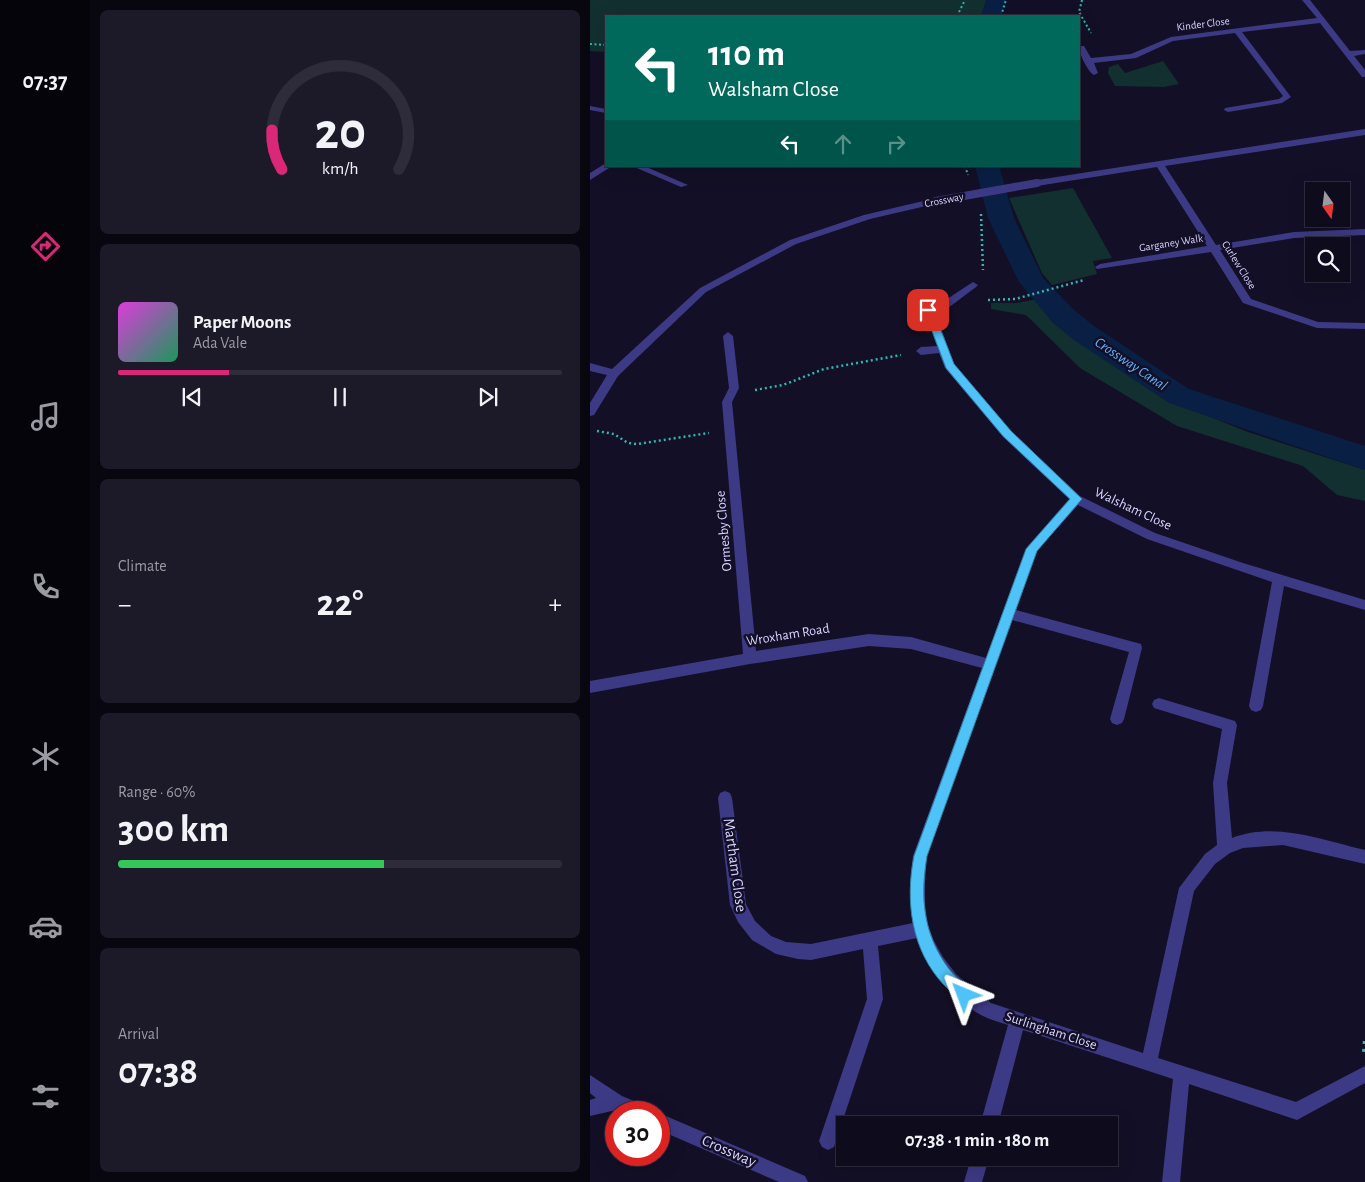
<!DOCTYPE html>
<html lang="en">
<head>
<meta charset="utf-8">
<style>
  :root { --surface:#0e0b1c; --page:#1c1929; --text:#f1f3f6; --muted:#9b9ba3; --line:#2e2b3b; --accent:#db2777 }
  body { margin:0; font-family:"Alegreya Sans",sans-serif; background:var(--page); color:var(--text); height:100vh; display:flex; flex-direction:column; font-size:19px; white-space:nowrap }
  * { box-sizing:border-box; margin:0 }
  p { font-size:16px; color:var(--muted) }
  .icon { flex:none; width:28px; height:28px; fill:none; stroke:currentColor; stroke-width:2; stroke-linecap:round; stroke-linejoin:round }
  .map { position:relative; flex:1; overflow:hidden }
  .drawer { display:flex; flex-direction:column; gap:10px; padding:10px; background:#08060f; width:500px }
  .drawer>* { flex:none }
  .top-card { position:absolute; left:15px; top:15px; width:475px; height:152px; border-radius:0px; box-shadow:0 5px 20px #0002,0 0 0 1px var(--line); background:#00695c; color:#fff; overflow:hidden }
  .needle { width:32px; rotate:166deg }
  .controls { position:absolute; left:715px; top:182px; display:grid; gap:10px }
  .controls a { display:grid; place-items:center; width:45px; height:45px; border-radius:0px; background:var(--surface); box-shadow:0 5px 20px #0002,0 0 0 1px var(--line); font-size:25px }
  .speed { position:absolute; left:15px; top:1101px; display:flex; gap:10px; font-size:25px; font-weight:700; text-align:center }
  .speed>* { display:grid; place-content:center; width:65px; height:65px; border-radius:50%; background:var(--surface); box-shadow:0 5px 20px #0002,0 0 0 1px var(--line); line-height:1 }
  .speed .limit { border:8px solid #d22; background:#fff; color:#111 }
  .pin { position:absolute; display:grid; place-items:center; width:42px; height:42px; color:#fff; margin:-21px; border-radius:10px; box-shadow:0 2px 8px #0006 }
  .me { position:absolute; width:55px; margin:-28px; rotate:316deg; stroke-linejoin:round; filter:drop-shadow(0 0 4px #0008) }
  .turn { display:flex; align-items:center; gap:18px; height:105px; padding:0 20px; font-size:22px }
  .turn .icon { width:65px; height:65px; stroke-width:2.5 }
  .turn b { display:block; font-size:35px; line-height:42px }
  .lanes { display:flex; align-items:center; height:48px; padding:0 20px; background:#0003; justify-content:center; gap:25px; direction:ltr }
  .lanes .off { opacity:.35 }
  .big { font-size:38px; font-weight:600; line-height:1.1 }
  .drawer .card { flex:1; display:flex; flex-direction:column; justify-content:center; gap:8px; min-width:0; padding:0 18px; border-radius:8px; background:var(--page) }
  .drawer .dial { align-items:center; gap:0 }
  .dial svg { height:130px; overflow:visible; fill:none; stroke:var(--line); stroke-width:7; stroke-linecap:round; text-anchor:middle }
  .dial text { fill:var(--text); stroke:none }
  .song { display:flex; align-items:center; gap:15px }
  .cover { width:60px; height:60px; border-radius:8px; background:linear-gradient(135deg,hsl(300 70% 55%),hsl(150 70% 35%)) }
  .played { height:5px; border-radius:2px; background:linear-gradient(90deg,var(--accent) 25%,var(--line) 25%) }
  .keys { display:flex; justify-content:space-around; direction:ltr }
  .heat { display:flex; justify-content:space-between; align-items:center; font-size:28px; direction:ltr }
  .charge { height:8px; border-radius:4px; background:linear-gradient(90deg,#34c759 60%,var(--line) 0) }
  .trip { position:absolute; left:246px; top:1116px; width:282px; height:50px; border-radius:0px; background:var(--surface); box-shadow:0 5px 20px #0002,0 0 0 1px var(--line); font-weight:600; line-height:50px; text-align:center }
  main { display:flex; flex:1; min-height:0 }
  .menu { display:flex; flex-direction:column; width:90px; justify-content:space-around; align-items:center; background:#06040b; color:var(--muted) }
  .menu .icon { width:35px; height:35px }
  .menu .selected { color:var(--accent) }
  .menu b { font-size:22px; color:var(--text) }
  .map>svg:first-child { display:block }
  .green { fill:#12302f }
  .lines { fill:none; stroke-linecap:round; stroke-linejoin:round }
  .canal { fill:#0a1f44; fill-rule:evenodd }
  .path-far2 { stroke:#2fb8b0; stroke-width:2; stroke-dasharray:2 2.5; stroke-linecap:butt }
  .path-far1 { stroke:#2fb8b0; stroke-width:2.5; stroke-dasharray:2 3; stroke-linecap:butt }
  .path { stroke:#2fb8b0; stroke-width:4; stroke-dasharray:3 5; stroke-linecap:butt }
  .minor { fill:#3d3a85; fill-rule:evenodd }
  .minor-bridge { stroke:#3d3a85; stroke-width:8 }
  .route { fill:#4fc3f7; stroke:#337fa1 }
  .labels { text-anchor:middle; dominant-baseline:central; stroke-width:5; stroke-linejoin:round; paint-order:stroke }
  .far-street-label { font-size:11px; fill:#d9d4ff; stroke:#130f26 }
  .street-label { font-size:14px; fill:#d9d4ff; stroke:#130f26 }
  .water-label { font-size:15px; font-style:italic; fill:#62b6ff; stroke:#130f26 }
  .near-street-label { font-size:16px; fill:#d9d4ff; stroke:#130f26 }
</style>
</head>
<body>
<main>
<nav class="menu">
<b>07:37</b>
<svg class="icon selected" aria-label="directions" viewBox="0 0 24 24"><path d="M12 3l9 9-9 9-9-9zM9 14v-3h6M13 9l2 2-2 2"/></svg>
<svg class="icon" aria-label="music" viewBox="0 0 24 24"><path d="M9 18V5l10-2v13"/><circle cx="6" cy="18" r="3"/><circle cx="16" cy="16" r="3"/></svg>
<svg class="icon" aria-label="phone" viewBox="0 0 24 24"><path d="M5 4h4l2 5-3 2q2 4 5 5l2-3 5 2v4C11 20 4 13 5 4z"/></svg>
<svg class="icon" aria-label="climate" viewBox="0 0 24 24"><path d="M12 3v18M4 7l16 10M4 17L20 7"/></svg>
<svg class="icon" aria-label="car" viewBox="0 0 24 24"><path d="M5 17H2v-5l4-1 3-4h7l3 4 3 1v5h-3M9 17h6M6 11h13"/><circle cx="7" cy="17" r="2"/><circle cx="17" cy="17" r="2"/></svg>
<svg class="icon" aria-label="filters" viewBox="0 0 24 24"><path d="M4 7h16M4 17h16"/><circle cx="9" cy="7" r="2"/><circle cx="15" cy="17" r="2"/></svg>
</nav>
<section class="drawer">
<div class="card dial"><svg viewBox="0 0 100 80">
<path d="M14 69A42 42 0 1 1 86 69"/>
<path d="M14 69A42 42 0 0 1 8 45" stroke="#db2777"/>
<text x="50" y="56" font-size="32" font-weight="700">20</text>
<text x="50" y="72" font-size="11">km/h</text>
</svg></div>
<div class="card">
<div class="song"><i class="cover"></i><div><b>Paper Moons</b><p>Ada Vale</p></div></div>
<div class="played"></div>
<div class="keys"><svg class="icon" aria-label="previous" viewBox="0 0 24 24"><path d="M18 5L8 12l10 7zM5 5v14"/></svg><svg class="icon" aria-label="pause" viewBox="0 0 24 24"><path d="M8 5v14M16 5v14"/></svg><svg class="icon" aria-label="next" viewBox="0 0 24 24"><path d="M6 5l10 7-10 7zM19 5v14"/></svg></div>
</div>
<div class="card"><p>Climate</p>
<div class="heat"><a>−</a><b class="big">22°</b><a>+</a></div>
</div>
<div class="card"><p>Range · 60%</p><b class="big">300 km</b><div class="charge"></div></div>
<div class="card"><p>Arrival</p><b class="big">07:38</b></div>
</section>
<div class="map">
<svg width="775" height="1182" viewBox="0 0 775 1182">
  <rect width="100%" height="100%" fill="#130f26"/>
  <!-- green -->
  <path class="green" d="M0 0H412L406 16H16V52L0 51Z
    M573 61 589 84 574 87 525 86 518 73 519 67 528 64 535 73Z
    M483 188 522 258 503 261 507 274 462 285 452 273 419 198Z
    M452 298 481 332 578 400 658 432 775 470V501L747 495 713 466 587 426 490 368 436 315 401 309V303H427Z"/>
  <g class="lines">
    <!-- canal -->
    <path class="canal" d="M396 0H416L411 16H391Z
      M385 166H409L424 218 453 278 483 309 504 326 599 389 775 446V470L579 403 484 340 463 323 429 282 398 218Z"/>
    <!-- path-far2 -->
    <path class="path-far2" d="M492 0 489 12 501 33
      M367 16 375 0
      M411 16 416 0
      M0 44 16 45
      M375 166 378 175"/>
    <!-- path-far1 -->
    <path class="path-far1" d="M391 214 393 270
      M398 300 425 299 494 280
      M165 390 193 385 234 369 311 355
      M7 431 24 434 38 443 47 444 119 433"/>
    <!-- path -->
    <path class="path" d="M774 1052 775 1038"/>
    <!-- minor -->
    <path class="minor" d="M712 0H720L760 51 775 50V54L764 56 775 70V77H772L730 23 652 32 701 97 692 103 638 112 634 110 635 108 689 99 693 96 645 33 583 41 546 58 504 63 508 73 504 75C498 72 489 54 489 46H494L501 58 541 54 581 37 727 18Z
      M0 106 16 109V113L0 110Z
      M775 129V135L575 166 626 245 704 232 775 229V235L704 238 630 250 661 299 728 322 775 323V329L727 328 653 303 621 252 507 269 505 267 510 264 617 246 567 167 447 186 443 183 447 180Z
      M16 163V166H20L19 168 0 180V173Z
      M42 166H54L98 185 91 187Z
      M346 198 349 199V203L280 219 206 244 116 292 28 376 4 415 0 416V403L17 375 0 371V363L22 369 110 288 200 240 274 215Z
      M383 282 388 285 386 287 358 308 345 312 364 364 421 431 490 496 565 533 653 563 775 600V610L694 586 673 706 671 710 666 712 661 710 659 706 682 582 557 539 488 505 447 551 426 610 551 644 552 648 534 719 532 723 527 725 522 723 520 719 539 652 422 620 337 856 335 881V904L338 925 344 941 353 957 366 974 401 1003 553 1053 589 888 615 854 627 845 623 783 632 729 564 708 562 704 564 700 569 698 645 721 647 725 637 783 642 838C685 821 732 840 775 850V864L693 845 653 848 640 853 625 864 604 891 568 1058 706 1102 775 1066V1083L707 1120 599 1084 590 1182H572L583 1079 433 1030 408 1125H390L418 1025C410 1022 401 1020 393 1016 363 1001 338 969 327 938L288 946 293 999 244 1147 238 1150 232 1147 229 1141 277 999 273 949 221 960 208 959 186 954 162 940 148 922 140 905 128 798 130 793 135 791 140 793 142 798 156 904 165 921 181 936 196 942 221 944 323 923C319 900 320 879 323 856L392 668 321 649 279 646 160 664 0 693V681L153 654 132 402 139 388 133 336 138 332 143 336 149 388 142 402 166 651 279 634 321 637 396 658 438 546 479 499 413 437 355 368 349 353 331 355 326 351 331 347 347 346 330 298 331 296H339L343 305 351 303Z
      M0 1075 32 1096 56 1106 58 1112H31L26 1110 0 1116V1100L6 1098 0 1093Z
      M69 1113 215 1176 218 1182H189L69 1130Z
      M381 1158H399L392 1182H374Z"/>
    <!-- minor-bridge -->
    <path class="minor-bridge" d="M346 201 447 183"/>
  </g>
  <!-- route -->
  <path class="route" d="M338 307 343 310 364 364 421 431 492 499 447 551 337 856C330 898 333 934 359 969 366 978 377 985 382 995L380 1000 374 1003C366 999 361 991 354 985 321 950 315 901 324 856L436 549 480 499 413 436 356 368 334 310Z"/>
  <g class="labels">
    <!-- far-street labels -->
    <g class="far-street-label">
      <text transform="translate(613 24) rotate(-7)">Kinder Close</text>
      <text transform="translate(354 200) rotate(-11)">Crossway</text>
      <text transform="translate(581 243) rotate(-9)">Garganey Walk</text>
      <text transform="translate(649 265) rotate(58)">Curlew Close</text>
    </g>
    <!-- street labels -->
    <g class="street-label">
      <text transform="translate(543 509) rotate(25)">Walsham Close</text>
      <text transform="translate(134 531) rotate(-95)">Ormesby Close</text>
      <text transform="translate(198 635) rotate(-9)">Wroxham Road</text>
      <text transform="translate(461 1031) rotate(18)">Surlingham Close</text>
    </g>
    <!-- water labels -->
    <g class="water-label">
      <text transform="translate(541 364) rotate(34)">Crossway Canal</text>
    </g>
    <!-- near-street labels -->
    <g class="near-street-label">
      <text transform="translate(145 865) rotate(82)">Martham Close</text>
      <text transform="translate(139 1151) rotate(24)">Crossway</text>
    </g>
  </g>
</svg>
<div class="controls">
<a><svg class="needle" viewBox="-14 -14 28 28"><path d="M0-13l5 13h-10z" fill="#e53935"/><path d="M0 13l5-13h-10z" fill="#9b9ba3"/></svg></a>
<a><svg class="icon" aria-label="search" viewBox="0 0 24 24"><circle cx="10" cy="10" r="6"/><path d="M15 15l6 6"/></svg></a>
</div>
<div class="speed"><div class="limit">30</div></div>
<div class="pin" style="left:338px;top:310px;background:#d93025"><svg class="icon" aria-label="arrive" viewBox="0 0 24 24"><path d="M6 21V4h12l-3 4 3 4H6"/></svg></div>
<svg class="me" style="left:374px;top:995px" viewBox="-20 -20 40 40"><path d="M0-17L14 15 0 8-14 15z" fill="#4fc3f7" stroke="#fff" stroke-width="4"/></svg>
<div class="trip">07:38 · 1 min · 180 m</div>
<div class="top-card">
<div class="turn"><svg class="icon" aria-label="left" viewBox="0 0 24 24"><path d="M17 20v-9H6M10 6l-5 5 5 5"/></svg><div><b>110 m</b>Walsham Close</div></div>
<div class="lanes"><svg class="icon" aria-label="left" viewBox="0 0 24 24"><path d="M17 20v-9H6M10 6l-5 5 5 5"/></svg><svg class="icon off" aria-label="ahead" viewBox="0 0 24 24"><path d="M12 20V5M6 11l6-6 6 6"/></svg><svg class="icon off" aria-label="right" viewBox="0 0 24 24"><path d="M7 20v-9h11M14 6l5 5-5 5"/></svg></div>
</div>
</div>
</main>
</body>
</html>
